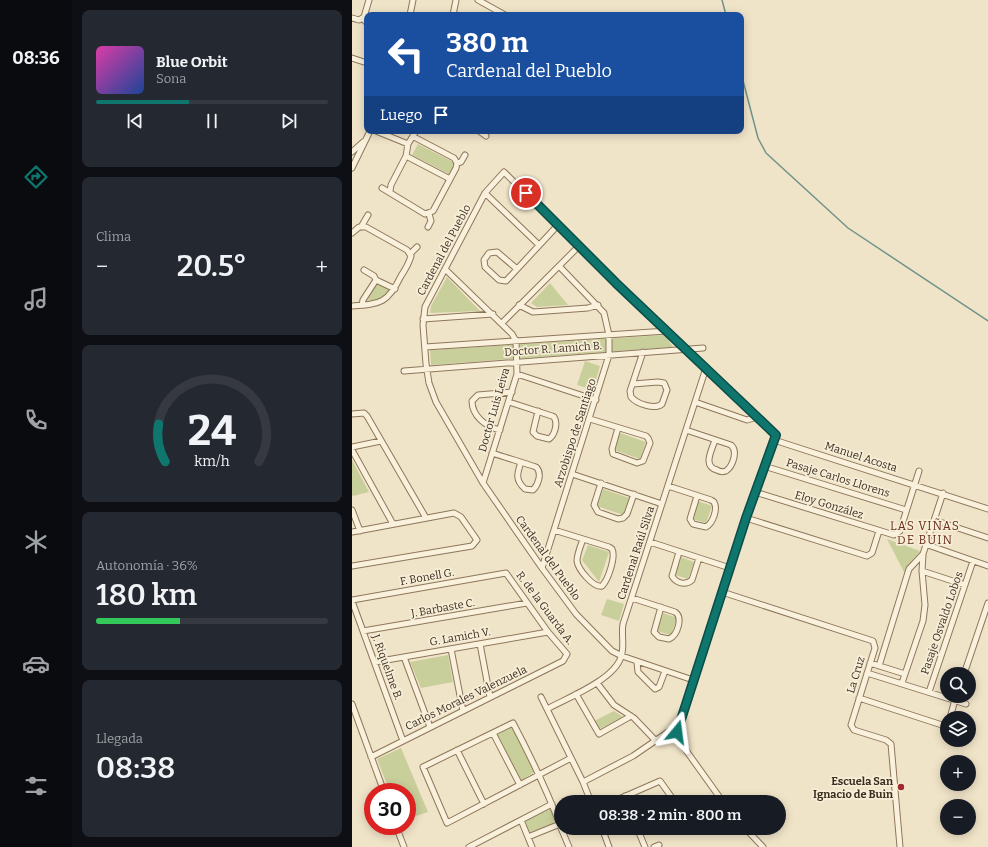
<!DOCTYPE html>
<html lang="es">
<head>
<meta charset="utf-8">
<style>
  :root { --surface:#171b24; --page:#242831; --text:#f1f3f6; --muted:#9ea1a6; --line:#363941; --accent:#0f766e }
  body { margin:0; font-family:Bitter,serif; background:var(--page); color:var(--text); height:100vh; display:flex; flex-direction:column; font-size:15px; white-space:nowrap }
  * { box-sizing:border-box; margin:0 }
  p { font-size:13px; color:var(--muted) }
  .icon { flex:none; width:22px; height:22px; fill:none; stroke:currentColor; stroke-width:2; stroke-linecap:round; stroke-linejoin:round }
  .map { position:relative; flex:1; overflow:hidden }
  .side { display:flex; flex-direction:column; gap:10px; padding:10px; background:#0d0f14; width:280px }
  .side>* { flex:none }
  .banner { position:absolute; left:12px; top:12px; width:380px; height:122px; border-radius:8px; box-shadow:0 2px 10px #0003; background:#1a4fa0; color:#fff; overflow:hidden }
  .fabs { position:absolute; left:588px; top:667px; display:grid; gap:8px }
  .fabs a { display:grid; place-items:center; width:36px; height:36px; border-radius:50%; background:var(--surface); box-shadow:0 2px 10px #0003; font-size:20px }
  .speed { position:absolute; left:12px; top:783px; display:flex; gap:8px; font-size:20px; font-weight:700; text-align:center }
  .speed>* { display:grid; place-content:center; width:52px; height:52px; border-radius:50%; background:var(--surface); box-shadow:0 2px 10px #0003; line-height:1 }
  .speed .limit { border:6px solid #d22; background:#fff; color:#111 }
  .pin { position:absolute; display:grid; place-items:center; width:34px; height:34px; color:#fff; margin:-17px; border:2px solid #fff; border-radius:50%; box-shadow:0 1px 4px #0007 }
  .me { position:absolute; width:44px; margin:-22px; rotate:16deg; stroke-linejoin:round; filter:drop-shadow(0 0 3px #0008) }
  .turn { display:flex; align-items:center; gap:14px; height:84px; padding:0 16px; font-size:18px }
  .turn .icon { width:52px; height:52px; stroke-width:2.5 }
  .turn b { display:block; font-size:28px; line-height:34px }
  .then { display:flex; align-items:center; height:38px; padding:0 16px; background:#0003; gap:8px; font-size:15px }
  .big { font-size:30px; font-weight:600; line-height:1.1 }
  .side .card { flex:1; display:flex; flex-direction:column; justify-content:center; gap:6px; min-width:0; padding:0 14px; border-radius:8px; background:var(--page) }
  .side .dial { align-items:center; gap:0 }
  .dial svg { height:104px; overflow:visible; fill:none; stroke:var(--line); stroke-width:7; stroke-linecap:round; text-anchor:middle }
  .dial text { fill:var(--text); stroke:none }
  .song { display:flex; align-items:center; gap:12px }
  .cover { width:48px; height:48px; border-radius:6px; background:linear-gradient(135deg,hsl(320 70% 55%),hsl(220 70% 35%)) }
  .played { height:4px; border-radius:2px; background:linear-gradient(90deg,var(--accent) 40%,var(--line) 40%) }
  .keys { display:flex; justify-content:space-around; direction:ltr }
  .heat { display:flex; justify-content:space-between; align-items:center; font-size:22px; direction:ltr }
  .charge { height:6px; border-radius:3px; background:linear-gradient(90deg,#34c759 36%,var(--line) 0) }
  .trip { position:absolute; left:202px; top:795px; width:232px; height:40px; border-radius:20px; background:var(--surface); box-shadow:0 2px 10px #0003; font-weight:600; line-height:40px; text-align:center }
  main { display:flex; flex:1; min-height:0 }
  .dock { display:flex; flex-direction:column; width:72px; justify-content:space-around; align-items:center; background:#090b0e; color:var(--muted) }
  .dock .icon { width:28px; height:28px }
  .dock .selected { color:var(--accent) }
  .dock b { font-size:18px; color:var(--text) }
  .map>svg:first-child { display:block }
  .green { fill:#c9cf9b }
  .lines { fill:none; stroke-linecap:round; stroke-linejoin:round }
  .stream { stroke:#6f938a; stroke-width:1.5 }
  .minor-casing { stroke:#8d765c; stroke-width:7 }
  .minor { stroke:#faf1dc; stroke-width:5 }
  .route-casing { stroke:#0a4d48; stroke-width:10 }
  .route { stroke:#0f766e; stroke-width:7 }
  .poi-dot { fill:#9e2a2b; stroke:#f7eed8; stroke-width:1.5 }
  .labels { text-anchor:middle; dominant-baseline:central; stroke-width:3.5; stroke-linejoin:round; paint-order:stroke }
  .street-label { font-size:11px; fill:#3d2e20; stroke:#f7eed8 }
  .poi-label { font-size:11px; font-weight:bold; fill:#3d2e20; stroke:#f7eed8; text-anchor:end }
  .neighbourhood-label { font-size:12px; letter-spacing:1px; fill:#6b2e1e; stroke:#f7eed8 }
</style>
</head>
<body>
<main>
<nav class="dock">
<b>08:36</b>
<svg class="icon selected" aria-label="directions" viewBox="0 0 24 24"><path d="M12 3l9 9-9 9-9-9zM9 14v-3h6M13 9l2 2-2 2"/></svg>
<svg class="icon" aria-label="music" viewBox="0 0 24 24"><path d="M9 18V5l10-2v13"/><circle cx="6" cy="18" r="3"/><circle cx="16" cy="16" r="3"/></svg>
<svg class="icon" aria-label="phone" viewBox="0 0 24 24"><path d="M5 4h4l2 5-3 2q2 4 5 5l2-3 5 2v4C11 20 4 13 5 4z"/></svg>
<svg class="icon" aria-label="climate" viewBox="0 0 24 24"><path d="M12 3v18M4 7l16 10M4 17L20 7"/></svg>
<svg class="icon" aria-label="car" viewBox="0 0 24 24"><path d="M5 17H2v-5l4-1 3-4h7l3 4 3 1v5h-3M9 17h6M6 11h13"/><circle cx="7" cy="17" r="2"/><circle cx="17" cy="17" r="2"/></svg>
<svg class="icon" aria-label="filters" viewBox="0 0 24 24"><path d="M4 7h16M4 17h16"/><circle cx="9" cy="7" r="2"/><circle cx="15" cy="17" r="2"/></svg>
</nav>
<section class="side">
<div class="card">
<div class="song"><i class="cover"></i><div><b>Blue Orbit</b><p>Sona</p></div></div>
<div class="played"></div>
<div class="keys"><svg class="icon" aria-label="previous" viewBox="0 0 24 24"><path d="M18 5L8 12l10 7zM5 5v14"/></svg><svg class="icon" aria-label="pause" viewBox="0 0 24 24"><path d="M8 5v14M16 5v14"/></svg><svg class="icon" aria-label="next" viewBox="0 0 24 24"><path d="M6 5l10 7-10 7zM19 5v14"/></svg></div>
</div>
<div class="card"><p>Clima</p>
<div class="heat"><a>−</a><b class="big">20.5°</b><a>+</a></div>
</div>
<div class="card dial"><svg viewBox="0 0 100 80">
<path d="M14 69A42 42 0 1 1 86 69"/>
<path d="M14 69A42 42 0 0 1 9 40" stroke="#0f766e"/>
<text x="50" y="56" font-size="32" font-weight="700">24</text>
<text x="50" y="72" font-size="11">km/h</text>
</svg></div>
<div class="card"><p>Autonomía · 36%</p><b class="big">180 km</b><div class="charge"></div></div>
<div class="card"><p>Llegada</p><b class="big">08:38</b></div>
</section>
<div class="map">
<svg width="636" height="847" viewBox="0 0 636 847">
  <rect width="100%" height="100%" fill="#f0e4c8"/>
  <!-- green -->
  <path class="green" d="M66 144 103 163 97 174 60 155Z
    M95 277 128 311 78 313 79 306Z
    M198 283 216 305 185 307 179 303Z
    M24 284 38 289C32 299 25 300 15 301Z
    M313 335 321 347 79 365 78 350Z
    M233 361 248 366 241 390 225 385Z
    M268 433 294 442 288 459 262 450Z
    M0 460 17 492 1 496 0 495Z
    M251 489 277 498 271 515 245 506Z
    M346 501 360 506 354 523 340 519Z
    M535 539 568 551 555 566 553 574Z
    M236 545 257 552 247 582 230 560Z
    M329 557 342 562 336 579 323 575Z
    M255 599 272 604 267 621 249 615Z
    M311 613 325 618 319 635 305 631Z
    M96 655 101 682 69 688 58 662Z
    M262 711 271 717 246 730 242 721Z
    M160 726 184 771 168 781 144 735Z
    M49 748 76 812 55 819V792H38L25 759Z
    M196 808 199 809 203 820 202 824 177 833 173 820Z"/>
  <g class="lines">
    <!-- stream -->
    <path class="stream" d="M370 0 374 15
      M389 73 406 138 414 153 496 228 636 321"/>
    <!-- minor casing -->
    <g class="minor-casing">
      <path id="minor" d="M126 0 153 15
        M58 15 61 0
        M101 15 104 0
        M0 18 7 20 12 17 17 0
        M11 19 15 23
        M0 58 15 63
        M24 131 56 144
        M127 131 134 136
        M0 152 11 142
        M54 156 98 179
        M105 163 109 162 113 155
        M0 168 18 131
        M30 188 73 214 81 211 104 168 105 163 102 158 62 137
        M38 191 39 185 54 156 56 144 64 131
        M133 193 187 245
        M9 227 16 215
        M76 227 79 221 77 214
        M0 233 7 227H14L55 250 59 256C57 263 53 270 49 276 36 303 29 304 0 306
        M58 254 65 247
        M93 269 160 334 164 341 165 374 131 483
        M165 269 145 252 137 253 132 260 133 267 147 280 154 281 206 225
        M12 270 22 276 24 280 43 289
        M10 305 11 300 24 280
        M167 305 181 312 236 308 246 305
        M71 319 141 314
        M150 323 227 246
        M73 347 315 331
        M52 371 351 348
        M165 374 244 400
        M281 384 306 382 312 383 315 390 310 404C303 410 285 404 279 397L278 391 291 352
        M157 402 160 403 200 416 202 417C206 423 203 435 197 439L185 436 181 432 186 411
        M343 402 395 420 405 417
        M0 414 12 413 15 416 74 518
        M238 419 294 436 296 438 298 443 291 461 285 463 261 454 260 449 266 428
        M148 430C134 427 120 416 120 401L126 395 160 392
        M334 430 379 445C386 451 381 466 374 471 371 472 368 472 365 470 350 466 360 450 363 440
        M422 440 636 509
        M0 447 29 441
        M0 450 41 524
        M140 453C155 458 169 462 184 467L185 468C190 474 186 485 181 490L173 489C163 480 165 474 169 462
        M412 466 554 510
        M220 474 310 504
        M249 483 242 505 246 512 266 519 271 518 275 514 282 494
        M316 486 359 500 362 502C366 509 361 523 354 527L341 524 338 519 345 496
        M403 492 542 535 548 531 567 471
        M0 510 8 531
        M394 518 515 556 520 553 527 531
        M582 520 636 538
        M202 530 257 547 260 549C264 557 256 580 250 586 241 588 226 569 225 561 225 554 229 545 231 539
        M0 532 102 513 109 517 125 540 120 546 0 566
        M298 542 378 568
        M573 544 636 566
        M327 552 320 576C324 583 333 586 340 580L347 558
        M190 568 257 355V335L252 313 207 266
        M570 571 613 585
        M370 592 521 641 523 648 499 725 502 730 534 740 539 744 548 847
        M280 598 323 612C331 617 326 635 317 639L307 637 302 632 309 607
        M0 600 154 573 196 632 215 654 211 661 19 757
        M0 601 51 741
        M11 631 175 603
        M128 644 138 697
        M99 649 111 711
        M52 657 78 727
        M23 662 196 632
        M285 662 286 672 303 689 307 687 313 671
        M518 663 553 674
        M527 666 557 569 571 554
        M515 673 614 704
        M612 674 636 603
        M341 680 270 656 260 651 224 614 190 568 131 483 84 402 77 383 74 364 71 325 73 307 133 193 152 172 264 283 424 435 394 518 325 732 328 742 371 802
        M245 683 262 705 282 718 304 741
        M550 683 571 621 573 605 570 571 571 554 591 493
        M577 692 621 561
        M224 694 247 734 279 716
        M189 697 231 782 239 802
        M507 698 590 725 595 724
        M0 704 32 792
        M195 709C215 698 262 680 269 657 273 646 269 635 271 624L354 368
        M598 718 604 696
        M141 733 168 785
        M105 750 132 804
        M231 782 281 756 316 732 326 727
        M273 796 276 802
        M260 802 308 781 323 802
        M169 820 180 847
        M44 826 52 847
        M209 827C195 791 179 757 161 723L71 767 95 823 219 758
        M209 828 217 847
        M250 828 257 847
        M285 828 293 847
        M393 828 411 847
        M176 837 208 824
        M117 847 200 804
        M302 847 307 845"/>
    </g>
    <!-- minor -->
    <use href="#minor" class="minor"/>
  </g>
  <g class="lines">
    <!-- route casing -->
    <g class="route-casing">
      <path id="route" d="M174 193 264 283 424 435 394 518 325 732"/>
    </g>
    <!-- route -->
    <use href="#route" class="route"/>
  </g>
  <!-- markers -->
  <circle class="poi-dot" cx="549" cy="787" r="4"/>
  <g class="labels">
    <!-- street labels -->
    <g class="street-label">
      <text transform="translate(92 250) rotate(-62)">Cardenal del Pueblo</text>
      <text transform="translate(201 349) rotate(-4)">Doctor R. Lamich B.</text>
      <text transform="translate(142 410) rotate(-74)">Doctor Luis Leiva</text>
      <text transform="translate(223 433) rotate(-72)">Arzobispo de Santiago</text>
      <text transform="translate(509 457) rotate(18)">Manuel Acosta</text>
      <text transform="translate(486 478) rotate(17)">Pasaje Carlos Llorens</text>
      <text transform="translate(477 505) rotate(17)">Eloy González</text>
      <text transform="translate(284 553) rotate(-72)">Cardenal Raúl Silva</text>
      <text transform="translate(196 558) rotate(54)">Cardenal del Pueblo</text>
      <text transform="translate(75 577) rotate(-10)">F. Bonell G.</text>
      <text transform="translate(91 608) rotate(-10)">J. Barbaste C.</text>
      <text transform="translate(193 608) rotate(53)">R. de la Guarda A.</text>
      <text transform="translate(590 623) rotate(-71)">Pasaje Osvaldo Lobos</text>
      <text transform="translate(108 637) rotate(-10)">G. Lamich V.</text>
      <text transform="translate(35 667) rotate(70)">J. Riquelme B.</text>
      <text transform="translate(504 675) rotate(-73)">La Cruz</text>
      <text transform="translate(114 698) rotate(-26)">Carlos Morales Valenzuela</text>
    </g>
    <!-- poi labels -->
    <g class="poi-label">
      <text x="541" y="781">Escuela San<tspan x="541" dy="13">Ignacio de Buin</tspan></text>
    </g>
    <!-- neighbourhood labels -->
    <g class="neighbourhood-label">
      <text x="573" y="526">LAS VIÑAS<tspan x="573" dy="14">DE BUIN</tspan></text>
    </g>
  </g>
</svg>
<div class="fabs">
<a><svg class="icon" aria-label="search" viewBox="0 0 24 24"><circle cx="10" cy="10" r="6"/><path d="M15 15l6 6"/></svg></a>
<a><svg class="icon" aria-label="layers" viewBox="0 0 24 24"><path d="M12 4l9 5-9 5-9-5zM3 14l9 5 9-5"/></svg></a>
<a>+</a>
<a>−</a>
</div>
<div class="speed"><div class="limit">30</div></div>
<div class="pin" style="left:174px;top:193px;background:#d93025"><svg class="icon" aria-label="arrive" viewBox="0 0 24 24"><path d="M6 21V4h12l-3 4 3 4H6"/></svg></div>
<svg class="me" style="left:325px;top:732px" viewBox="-20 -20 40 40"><path d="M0-17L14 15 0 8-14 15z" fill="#0f766e" stroke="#fff" stroke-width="4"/></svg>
<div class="trip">08:38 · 2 min · 800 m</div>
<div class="banner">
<div class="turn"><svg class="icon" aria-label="left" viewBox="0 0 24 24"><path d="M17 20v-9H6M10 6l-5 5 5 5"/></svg><div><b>380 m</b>Cardenal del Pueblo</div></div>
<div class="then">Luego<svg class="icon" aria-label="arrive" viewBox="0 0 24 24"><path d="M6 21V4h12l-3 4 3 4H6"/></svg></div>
</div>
</div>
</main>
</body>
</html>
